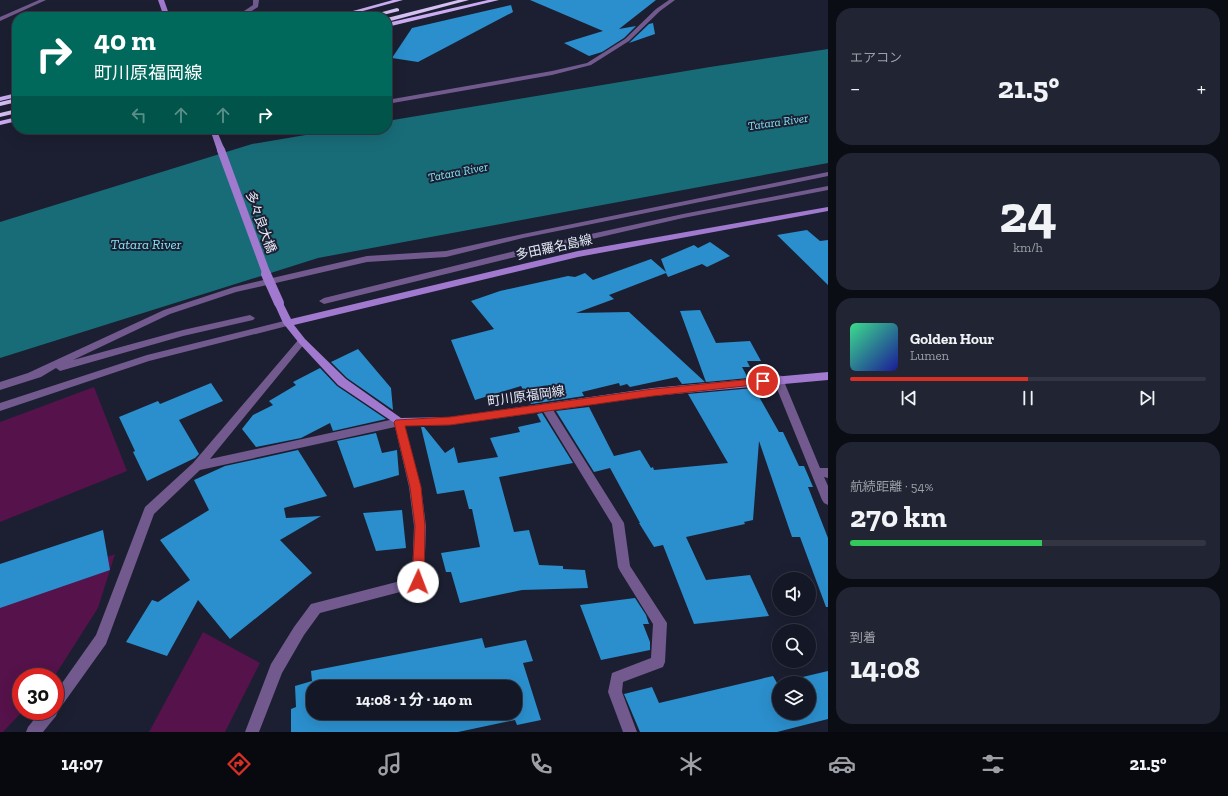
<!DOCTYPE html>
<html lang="ja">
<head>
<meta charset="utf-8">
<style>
  :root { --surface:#141725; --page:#212432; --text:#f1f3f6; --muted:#9d9fa7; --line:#333642; --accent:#d93025 }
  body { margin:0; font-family:"Zilla Slab","Noto Sans JP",serif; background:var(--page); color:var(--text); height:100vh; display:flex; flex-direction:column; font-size:15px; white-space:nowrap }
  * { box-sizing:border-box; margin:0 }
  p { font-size:13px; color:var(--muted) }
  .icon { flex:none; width:22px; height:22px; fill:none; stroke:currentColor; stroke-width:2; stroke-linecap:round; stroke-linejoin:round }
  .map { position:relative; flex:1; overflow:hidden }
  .details { display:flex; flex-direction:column; gap:8px; padding:8px; background:#0b0d14; width:400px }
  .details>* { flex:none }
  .hud { position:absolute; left:12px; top:12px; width:380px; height:122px; border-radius:16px; box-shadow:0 4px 16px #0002,0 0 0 1px var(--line); background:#00695c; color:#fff; overflow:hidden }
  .buttons { position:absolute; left:772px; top:572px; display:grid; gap:8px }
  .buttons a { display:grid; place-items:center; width:44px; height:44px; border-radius:50%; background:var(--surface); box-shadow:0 4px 16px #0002,0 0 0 1px var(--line); font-size:20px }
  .speed { position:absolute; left:12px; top:668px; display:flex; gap:8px; font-size:20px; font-weight:700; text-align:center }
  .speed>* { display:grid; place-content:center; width:52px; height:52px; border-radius:50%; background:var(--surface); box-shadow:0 4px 16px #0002,0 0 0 1px var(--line); line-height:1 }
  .speed .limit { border:6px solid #d22; background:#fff; color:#111 }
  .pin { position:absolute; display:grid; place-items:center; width:34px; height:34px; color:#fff; margin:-17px; border:2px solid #fff; border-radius:50%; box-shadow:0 1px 4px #0007 }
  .me { position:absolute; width:44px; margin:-22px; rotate:2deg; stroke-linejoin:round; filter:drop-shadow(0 0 3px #0008) }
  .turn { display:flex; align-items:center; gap:14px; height:84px; padding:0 16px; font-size:18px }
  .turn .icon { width:52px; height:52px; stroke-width:2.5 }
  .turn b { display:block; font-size:28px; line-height:34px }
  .lanes { display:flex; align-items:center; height:38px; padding:0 16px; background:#0003; justify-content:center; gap:20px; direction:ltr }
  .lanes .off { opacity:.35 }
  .big { font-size:30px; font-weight:700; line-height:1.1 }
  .details .tile { flex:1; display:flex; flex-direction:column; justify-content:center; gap:6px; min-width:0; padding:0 14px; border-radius:16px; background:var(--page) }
  .details .dial { align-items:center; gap:0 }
  .dial b { font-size:52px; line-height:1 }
  .song { display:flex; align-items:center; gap:12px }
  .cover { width:48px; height:48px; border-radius:6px; background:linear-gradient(135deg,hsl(150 70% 55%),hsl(240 70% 35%)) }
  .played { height:4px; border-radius:2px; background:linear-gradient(90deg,var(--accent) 50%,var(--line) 50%) }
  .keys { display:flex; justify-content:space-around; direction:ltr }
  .heat { display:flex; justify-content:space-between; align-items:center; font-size:22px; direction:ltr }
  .charge { height:6px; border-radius:3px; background:linear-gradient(90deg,#34c759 54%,var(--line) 0) }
  .trip { position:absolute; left:306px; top:680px; width:216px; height:40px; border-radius:16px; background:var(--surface); box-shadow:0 4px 16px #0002,0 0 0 1px var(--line); font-weight:700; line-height:40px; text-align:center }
  .tabs { display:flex; height:64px; justify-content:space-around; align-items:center; background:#08090f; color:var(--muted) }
  .tabs .icon { width:28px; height:28px }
  .tabs .on { color:var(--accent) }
  .tabs b { font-size:18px; color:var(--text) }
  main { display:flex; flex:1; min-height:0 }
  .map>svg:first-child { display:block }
  .green { fill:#56124a }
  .water { fill:#186c78 }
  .building { fill:#2b8fcd; fill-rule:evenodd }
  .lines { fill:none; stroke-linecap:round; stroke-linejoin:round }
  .pedestrian { fill:#725a8e; fill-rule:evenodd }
  .minor { fill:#725a8e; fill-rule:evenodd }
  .tertiary { fill:#725a8e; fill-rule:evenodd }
  .secondary { fill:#a179ce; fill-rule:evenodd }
  .trunk { fill:#cbacf2; fill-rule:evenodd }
  .motorway { fill:#d5bff3; fill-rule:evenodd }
  .secondary-bridge-far1 { stroke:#a179ce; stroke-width:8 }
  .secondary-bridge { stroke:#a179ce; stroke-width:10 }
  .route { fill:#d93025; stroke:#8d1f18 }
  .labels { text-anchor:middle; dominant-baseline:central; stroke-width:4; stroke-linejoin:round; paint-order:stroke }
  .far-water-label { font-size:12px; font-style:italic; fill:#82e4f5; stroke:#1b1f31 }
  .street-label { font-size:13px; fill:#e6eaf7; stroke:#1b1f31 }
  .water-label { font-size:14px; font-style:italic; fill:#82e4f5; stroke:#1b1f31 }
</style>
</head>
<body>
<main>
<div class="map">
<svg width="828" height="732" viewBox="0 0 828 732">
  <rect width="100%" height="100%" fill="#1b1f31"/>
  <!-- green -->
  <path class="green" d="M94 387 127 471 0 522V422Z
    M115 554 98 608 54 677H21V711H23L3 732H0V600Z
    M203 632 260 663 225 732H149Z"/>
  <!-- water -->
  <path class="water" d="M828 49V163L318 258 0 358V222L252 144 341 129H387V121L710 67Z"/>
  <!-- building -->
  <path class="building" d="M530 0H656L619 29 636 26 624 38 602 52 589 56 564 43 603 31Z
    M511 5 513 12 418 62 392 58 412 28Z
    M653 23 655 34 629 43 649 24Z
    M807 230 820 241 828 240V285L777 235Z
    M710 242 730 256 707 267 702 264 668 277 666 273 609 295 614 299 576 313 629 312 705 382 682 384 677 377 630 387 627 384 620 386 619 383 582 392 584 396 531 404 521 386 475 400 451 340 494 329 471 301 500 291 568 276 575 277 585 273 593 280 651 259 666 272 661 259 694 245 698 248Z
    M700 310 716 343 750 341 761 361H747L750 367H742L748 378 706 382 680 311Z
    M358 349 391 388 393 410 347 378 331 362Z
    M320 368 337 386 386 419 333 431 330 423 301 438 256 447 242 429 253 415 273 405 269 401 296 385 293 382Z
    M211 383 223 401 179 420 199 454 195 458 147 481 133 452 135 451 119 417 158 401 160 404Z
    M754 388 779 432H783L799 466H804L813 487H808L828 538V607H826L800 537H792L759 441 753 520 744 522 745 524 686 537 706 580 750 575 769 616 694 624 663 545 654 547 639 523H640L610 468 594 472 556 411 589 407 614 456 640 450 651 468 653 467 654 470 728 463 688 394Z
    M542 413 573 463 499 477 514 532 529 530 539 565 563 566V569L585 570 588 588 522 590 460 603 451 572H446L441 553 480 547 472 509H469L464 490 437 494 421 427H424L445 453 454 447 458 463 498 457 490 438 520 432 518 427 541 422 537 414Z
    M376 433 382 453 397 450 399 475 354 488 337 441Z
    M298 450 327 496 284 508 286 518 321 516 280 540 312 573 230 639 198 600 167 656 126 642 152 600 158 602 190 580 160 540 209 510 194 480 225 466Z
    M402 510 406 548 376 551 363 513Z
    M103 530 110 570 0 608V564Z
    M635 598 646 615 649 624H643L650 642V650L601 660 580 605Z
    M482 638 485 648 526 640 533 661 523 663 541 720 517 725 515 720 458 732H291V709L296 707 295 686 312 681 311 671ZM313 687H515V713H313Z
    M828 671V719L777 732H640L624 694 652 687 659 703 773 676 777 683ZM779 683H809V713H779Z"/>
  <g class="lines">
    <!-- pedestrian -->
    <path class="pedestrian" d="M828 172V176L523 238 446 257 367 262 236 292 170 314 73 360 183 330 250 315 255 318 253 320 183 336 60 371 56 368 41 377 0 390V382L28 373 164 310 234 287 367 256 446 251 523 234Z
      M828 186V190L683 218 531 253 324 304 319 301 324 298 531 247 683 214Z"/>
    <!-- minor -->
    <path class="minor" d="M39 0H46L0 21V17Z
      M253 0H259L258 7 242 17H235L253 5Z
      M669 0H675L660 11 629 41 591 65 552 75 387 104V100L552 71 587 63 625 39 656 9Z
      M229 129 214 133 211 131 214 129Z
      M302 338 307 341 305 343 210 459 399 418 403 419 421 487 426 526 424 582 423 586 320 613 304 635 282 673 259 732H245L271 664 294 627 311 604 412 578 414 526 409 487 395 427 200 470 154 514 106 644 58 711 56 716 43 732H26L28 727 41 711H55V693L96 635 145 507 193 463 299 339Z
      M778 375 782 376 783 379 820 468H828V478L824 477 828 486V505L824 503 822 500 773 379 774 376Z
      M546 404 550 405 624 523 630 566 667 623 665 662 663 667 623 682 622 692 637 732H623L608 692 612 673 651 658 653 624 620 571 618 567 612 524 541 408 542 405Z"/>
    <!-- tertiary -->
    <path class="tertiary" d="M288 320 291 321 293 323 291 325 149 361 0 411V403L147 355Z"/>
    <!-- secondary -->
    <path class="secondary" d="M158 0H164L170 17H164Z
      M210 129H216L225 150 224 152H218L217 150Z
      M828 207V211L578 257 294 325 305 339 346 379 401 418 450 417 653 388 828 372V380L653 396 450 425 399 426 338 385 299 343 283 323 274 303 279 300 282 301 291 319 578 251Z"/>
    <!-- trunk -->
    <path class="trunk" d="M393 0H403L341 17H331Z
      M488 0H499L387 27V23Z
      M17 93V97L0 101V97Z
      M17 117V121L0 125V121Z"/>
    <!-- motorway -->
    <path class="motorway" d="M458 0H469L387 22V18Z
      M397 8 399 9V11L375 17H364Z
      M17 98V102L0 106V102Z
      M17 109V113L0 117V113Z"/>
    <!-- secondary-bridge-far1 -->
    <path class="secondary-bridge-far1" d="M221 150 267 275"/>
    <!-- secondary-bridge -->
    <path class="secondary-bridge" d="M266 274 279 303"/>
  </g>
  <!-- route -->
  <path class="route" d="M763 378 767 381 763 384 653 396 450 425 405 426 421 487 425 526 424 582 422 585 418 587 414 585 412 582 415 526 410 487 394 422 396 420 450 417 653 389Z"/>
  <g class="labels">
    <!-- far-water labels -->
    <g class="far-water-label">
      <text transform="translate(778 122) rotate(-8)">Tatara River</text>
      <text transform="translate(458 172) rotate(-11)">Tatara River</text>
    </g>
    <!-- street labels -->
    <g class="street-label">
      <text transform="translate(261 222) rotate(70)">多々良大橋</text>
      <text transform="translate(554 247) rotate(-12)">多田羅名島線</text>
      <text transform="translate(526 396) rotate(-8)">町川原福岡線</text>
    </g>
    <!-- water labels -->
    <g class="water-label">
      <text x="146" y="244">Tatara River</text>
    </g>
  </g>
</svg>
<div class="buttons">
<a><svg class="icon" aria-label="sound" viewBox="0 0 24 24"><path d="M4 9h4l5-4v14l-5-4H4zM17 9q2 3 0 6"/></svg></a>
<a><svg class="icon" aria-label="search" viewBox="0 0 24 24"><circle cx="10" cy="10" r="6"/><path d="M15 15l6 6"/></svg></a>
<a><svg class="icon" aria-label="layers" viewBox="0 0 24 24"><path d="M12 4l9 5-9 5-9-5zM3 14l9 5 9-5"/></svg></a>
</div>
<div class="speed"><div class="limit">30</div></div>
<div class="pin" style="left:763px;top:381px;background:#d93025"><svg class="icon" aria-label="arrive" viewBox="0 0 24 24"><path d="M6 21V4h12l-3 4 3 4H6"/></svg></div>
<svg class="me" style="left:418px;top:582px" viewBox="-20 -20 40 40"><circle r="19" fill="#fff"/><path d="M0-13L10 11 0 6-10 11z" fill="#d93025"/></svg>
<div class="trip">14:08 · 1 分 · 140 m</div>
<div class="hud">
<div class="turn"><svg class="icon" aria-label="right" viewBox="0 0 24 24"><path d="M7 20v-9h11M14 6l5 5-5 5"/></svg><div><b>40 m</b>町川原福岡線</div></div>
<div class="lanes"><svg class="icon off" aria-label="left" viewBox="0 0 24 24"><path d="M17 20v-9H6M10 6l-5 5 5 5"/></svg><svg class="icon off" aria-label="ahead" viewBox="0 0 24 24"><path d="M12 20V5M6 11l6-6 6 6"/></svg><svg class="icon off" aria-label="ahead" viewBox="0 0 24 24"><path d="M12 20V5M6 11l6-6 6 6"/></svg><svg class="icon" aria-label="right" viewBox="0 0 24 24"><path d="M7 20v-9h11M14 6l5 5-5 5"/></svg></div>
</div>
</div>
<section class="details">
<div class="tile"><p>エアコン</p>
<div class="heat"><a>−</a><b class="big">21.5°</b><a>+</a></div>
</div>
<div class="tile dial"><b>24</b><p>km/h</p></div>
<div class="tile">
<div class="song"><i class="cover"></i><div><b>Golden Hour</b><p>Lumen</p></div></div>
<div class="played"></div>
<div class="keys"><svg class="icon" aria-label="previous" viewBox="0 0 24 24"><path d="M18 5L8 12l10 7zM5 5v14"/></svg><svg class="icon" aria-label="pause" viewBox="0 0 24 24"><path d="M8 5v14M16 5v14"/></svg><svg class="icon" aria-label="next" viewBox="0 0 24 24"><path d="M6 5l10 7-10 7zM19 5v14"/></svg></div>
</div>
<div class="tile"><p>航続距離 · 54%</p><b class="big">270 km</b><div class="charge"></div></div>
<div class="tile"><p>到着</p><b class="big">14:08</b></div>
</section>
</main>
<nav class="tabs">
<b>14:07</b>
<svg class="icon on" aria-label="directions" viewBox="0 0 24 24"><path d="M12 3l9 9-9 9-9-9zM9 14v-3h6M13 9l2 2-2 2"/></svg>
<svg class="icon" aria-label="music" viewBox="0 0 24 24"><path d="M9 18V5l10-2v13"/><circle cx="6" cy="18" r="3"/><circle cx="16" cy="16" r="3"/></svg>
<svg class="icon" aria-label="phone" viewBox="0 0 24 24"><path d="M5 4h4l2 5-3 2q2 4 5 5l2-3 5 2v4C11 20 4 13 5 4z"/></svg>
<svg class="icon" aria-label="climate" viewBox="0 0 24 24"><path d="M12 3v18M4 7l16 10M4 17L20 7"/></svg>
<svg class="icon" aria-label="car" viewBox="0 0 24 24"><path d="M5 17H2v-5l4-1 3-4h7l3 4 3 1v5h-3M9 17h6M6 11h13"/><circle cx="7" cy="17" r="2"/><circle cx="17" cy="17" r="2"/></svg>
<svg class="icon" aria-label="filters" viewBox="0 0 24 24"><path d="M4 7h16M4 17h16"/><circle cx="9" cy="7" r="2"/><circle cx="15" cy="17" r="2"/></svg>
<b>21.5°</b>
</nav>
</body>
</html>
